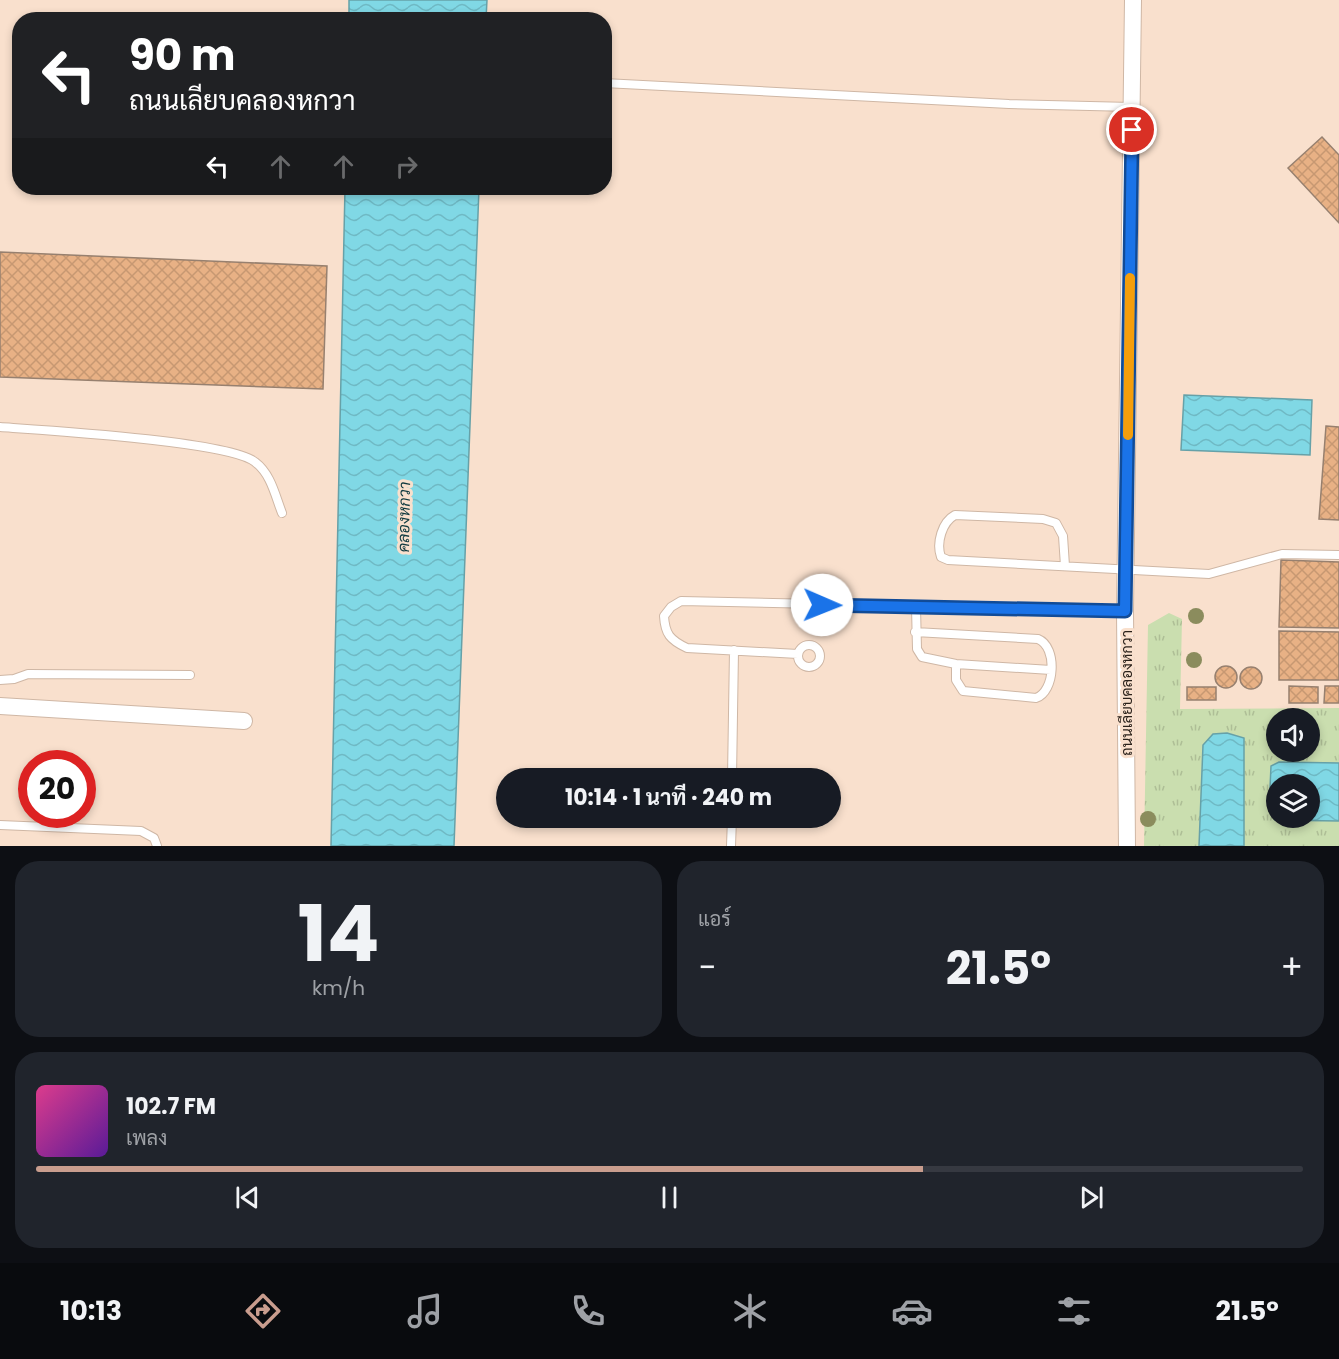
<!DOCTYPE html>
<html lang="th">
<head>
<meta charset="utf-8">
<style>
  :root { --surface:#171b24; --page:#20242c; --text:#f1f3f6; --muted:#9ea1a6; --line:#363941; --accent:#c99d8e }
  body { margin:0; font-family:Poppins,Sarabun,sans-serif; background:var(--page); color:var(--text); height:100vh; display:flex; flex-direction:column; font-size:22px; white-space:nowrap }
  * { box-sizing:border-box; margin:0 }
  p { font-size:20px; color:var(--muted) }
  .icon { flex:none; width:33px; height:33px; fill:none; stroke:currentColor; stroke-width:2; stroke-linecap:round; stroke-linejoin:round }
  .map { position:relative; height:846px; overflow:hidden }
  .panel { display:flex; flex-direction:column; gap:15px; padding:15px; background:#0d0f14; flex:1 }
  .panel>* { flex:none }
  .top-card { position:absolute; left:12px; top:12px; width:600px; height:183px; border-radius:24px; box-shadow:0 3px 9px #0003; background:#202124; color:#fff; overflow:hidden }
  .fabs { position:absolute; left:1266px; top:708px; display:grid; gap:12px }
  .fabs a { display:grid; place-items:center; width:54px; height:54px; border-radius:50%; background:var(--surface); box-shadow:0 3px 9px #0003; font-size:30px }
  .speed { position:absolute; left:18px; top:750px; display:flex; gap:12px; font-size:30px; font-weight:700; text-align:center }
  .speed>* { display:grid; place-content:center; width:78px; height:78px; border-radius:50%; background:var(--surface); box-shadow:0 3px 9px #0003; line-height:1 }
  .speed .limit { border:9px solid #d22; background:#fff; color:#111 }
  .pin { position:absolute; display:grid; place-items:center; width:51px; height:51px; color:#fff; margin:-26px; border:3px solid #fff; border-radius:50%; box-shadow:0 2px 6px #0007 }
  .me { position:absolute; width:66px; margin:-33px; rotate:91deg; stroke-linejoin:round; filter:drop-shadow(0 0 4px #0008) }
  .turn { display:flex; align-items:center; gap:21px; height:126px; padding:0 18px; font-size:27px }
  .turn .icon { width:78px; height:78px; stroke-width:2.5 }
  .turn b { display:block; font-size:42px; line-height:51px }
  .lanes { display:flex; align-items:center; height:57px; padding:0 18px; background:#0003; justify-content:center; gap:30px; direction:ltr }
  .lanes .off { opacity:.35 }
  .big { font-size:45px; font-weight:700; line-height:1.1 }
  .panel .card { flex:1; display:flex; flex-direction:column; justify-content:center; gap:9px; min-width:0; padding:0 21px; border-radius:24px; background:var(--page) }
  .panel .dial { align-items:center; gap:0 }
  .dial b { font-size:78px; line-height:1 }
  .song { display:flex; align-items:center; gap:18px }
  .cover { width:72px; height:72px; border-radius:9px; background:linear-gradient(135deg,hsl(330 70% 55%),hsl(270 70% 35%)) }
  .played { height:6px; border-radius:3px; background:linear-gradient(90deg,var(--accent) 70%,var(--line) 70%) }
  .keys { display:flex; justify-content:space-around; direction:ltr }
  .heat { display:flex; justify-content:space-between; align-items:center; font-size:33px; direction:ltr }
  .panel .tiles { flex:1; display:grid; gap:15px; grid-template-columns:1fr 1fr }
  .card:last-child { grid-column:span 2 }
  .trip { position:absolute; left:496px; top:768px; width:345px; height:60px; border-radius:30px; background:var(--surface); box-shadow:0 3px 9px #0003; font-weight:700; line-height:60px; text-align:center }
  .dock { display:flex; height:96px; justify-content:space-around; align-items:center; background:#090b0e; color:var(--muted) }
  .dock .icon { width:42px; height:42px }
  .dock .current { color:var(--accent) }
  .dock b { font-size:27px; color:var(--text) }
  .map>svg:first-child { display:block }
  .grass { fill:url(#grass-tufts); fill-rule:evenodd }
  .water { fill:url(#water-waves); stroke:#66a1a8; stroke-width:1.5; fill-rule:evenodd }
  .building { fill:url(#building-cross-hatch); stroke:#97806f; stroke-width:1.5 }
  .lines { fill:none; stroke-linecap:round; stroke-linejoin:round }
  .lane-casing { stroke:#cfb7a5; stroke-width:10 }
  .street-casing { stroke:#cfb7a5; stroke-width:18 }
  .lane { stroke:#fff; stroke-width:8 }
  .street { stroke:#fff; stroke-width:16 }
  .tree { fill:#8b8c5d }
  .route-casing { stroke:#114b97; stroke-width:15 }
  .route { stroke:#1a73e8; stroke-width:10 }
  .slow { stroke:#f59e0b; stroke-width:10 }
  .labels { text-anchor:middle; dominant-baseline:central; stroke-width:6; stroke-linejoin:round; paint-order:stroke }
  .street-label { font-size:15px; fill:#2a211a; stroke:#f9e0cd }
  .water-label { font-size:16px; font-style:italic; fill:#103a40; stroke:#f9e0cd }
</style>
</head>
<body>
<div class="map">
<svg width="1339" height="846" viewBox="0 0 1339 846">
  <defs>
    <pattern id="grass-tufts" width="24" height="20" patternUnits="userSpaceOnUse" patternTransform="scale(1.5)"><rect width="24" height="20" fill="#cadeaf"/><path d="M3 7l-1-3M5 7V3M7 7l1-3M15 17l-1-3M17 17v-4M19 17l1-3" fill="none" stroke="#aebe96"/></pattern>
    <pattern id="water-waves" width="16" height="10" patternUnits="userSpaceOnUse" patternTransform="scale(1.5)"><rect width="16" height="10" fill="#80d8e5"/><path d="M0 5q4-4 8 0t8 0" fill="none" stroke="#6fb9c4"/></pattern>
    <pattern id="building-cross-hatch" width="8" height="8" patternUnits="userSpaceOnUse" patternTransform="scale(1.5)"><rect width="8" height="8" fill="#e8b185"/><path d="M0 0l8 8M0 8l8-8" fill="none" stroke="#c79872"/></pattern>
  </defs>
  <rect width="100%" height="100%" fill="#f9e0cd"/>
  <!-- grass -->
  <path class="grass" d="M1169 613 1182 619 1180 709 1339 708V763L1279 762 1271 766 1275 820 1339 821V846H1244V738L1227 733 1213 734 1203 745 1199 846H1144L1148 625ZM1276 718H1310V752H1276Z"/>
  <!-- water -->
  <path class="water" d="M349 0H487L486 19H349Z
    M345 188H479L454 846H331Z
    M1184 395 1312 400 1310 455 1181 450Z
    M1227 733 1244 738V846H1199L1203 745 1213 734Z
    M1279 762 1339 763V821L1275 820 1269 810 1271 766ZM1310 784V818H1276V784Z"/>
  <!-- building -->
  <path class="building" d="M1322 137 1339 155V223L1288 168Z
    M0 252 327 266 323 389 0 377Z
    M1326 426 1339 427V520L1319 519Z
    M1281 560 1339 562V628L1279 627Z
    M1279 631 1339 632V680H1279Z
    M1215 677a11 11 0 1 1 22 0a11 11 0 1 1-22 0Z
    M1240 678a11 11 0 1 1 22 0a11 11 0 1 1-22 0Z
    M1289 686 1318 687V703H1289Z
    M1325 686H1339V703H1324Z
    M1187 687H1216V700H1187Z"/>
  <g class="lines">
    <!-- lane casing -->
    <g class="lane-casing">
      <path id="lane" d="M604 83 1009 104 1132 107
        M0 427C42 430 230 441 255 462 271 474 275 495 282 513
        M1065 566 1063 536 1056 523 1043 519 955 515C942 522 936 543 941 557L948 560 1209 574 1282 554 1339 555
        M916 607 917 649 922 657 956 664 1051 670
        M915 632 1038 639C1058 647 1055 692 1036 698L963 691 956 680V664
        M798 656a11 11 0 1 1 22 0a11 11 0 1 1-22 0Z
        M798 654 687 648C670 640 665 634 664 616L671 607 681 601 1125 611
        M0 680 14 679 28 674 190 675
        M732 778 734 650
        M0 825 141 831 154 838 157 846
        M731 846 732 818"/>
    </g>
    <!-- street casing -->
    <g class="street-casing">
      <path id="street" d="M0 706 244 721
        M1127 846 1125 611 1133 0"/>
    </g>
    <!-- lane -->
    <use href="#lane" class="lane"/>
    <!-- street -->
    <use href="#street" class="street"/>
  </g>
  <!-- trees -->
  <g class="tree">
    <circle cx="1196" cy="616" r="8"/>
    <circle cx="1194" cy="660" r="8"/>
    <circle cx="1148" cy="819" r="8"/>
  </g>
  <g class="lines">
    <!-- route casing -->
    <g class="route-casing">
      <path id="route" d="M822 605 1125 611 1132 130"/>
    </g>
    <!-- route -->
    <use href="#route" class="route"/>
    <!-- slow -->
    <path class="slow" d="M1128 435 1130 278"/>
  </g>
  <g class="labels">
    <!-- street labels -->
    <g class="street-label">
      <text transform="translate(1126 693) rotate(-90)">ถนนเลียบคลองหกวา</text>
    </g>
    <!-- water labels -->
    <g class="water-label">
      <text transform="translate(404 517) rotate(-89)">คลองหกวา</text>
    </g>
  </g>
</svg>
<div class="fabs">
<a><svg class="icon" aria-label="sound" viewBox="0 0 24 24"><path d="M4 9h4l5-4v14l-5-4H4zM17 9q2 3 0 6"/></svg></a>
<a><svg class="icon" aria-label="layers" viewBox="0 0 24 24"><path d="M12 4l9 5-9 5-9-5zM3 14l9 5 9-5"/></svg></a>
</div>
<div class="speed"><div class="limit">20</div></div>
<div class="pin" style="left:1132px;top:130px;background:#d93025"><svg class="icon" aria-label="arrive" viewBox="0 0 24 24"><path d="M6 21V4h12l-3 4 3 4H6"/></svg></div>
<svg class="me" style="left:822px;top:605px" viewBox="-20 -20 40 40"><circle r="19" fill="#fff"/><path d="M0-13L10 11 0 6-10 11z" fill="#1a73e8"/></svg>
<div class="trip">10:14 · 1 นาที · 240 m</div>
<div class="top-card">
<div class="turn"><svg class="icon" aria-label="left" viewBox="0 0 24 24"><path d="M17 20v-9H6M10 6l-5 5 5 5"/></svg><div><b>90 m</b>ถนนเลียบคลองหกวา</div></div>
<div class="lanes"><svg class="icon" aria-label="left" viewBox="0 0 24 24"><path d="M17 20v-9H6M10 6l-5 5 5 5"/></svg><svg class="icon off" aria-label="ahead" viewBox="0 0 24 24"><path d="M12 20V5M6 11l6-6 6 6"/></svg><svg class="icon off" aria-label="ahead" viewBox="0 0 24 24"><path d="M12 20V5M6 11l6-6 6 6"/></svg><svg class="icon off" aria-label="right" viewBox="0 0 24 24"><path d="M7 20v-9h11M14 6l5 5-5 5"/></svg></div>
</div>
</div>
<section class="panel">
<div class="tiles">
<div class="card dial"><b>14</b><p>km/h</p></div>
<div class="card"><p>แอร์</p>
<div class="heat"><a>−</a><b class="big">21.5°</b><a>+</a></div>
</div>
<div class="card">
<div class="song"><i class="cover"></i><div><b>102.7 FM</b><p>เพลง</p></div></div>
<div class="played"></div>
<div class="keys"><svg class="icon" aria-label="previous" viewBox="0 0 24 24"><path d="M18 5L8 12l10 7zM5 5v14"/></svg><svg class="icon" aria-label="pause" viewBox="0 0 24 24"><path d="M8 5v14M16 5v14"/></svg><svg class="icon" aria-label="next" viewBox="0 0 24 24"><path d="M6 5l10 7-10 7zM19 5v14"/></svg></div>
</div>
</div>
</section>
<nav class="dock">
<b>10:13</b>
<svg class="icon current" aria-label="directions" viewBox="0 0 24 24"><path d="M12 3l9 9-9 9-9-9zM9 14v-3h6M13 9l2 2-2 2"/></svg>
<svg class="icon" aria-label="music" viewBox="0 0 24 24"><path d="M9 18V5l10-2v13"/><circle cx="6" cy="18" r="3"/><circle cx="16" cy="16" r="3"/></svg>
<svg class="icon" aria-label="phone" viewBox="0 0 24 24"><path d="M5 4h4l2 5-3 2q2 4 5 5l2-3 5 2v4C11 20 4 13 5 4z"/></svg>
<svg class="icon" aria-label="climate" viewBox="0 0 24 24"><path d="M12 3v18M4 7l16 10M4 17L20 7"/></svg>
<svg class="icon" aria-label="car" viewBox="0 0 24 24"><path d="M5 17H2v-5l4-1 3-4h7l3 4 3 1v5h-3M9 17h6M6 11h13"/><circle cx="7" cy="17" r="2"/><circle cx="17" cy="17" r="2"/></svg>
<svg class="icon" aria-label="filters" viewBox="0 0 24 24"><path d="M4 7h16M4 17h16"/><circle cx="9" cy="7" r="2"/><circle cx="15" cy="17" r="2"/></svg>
<b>21.5°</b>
</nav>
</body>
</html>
